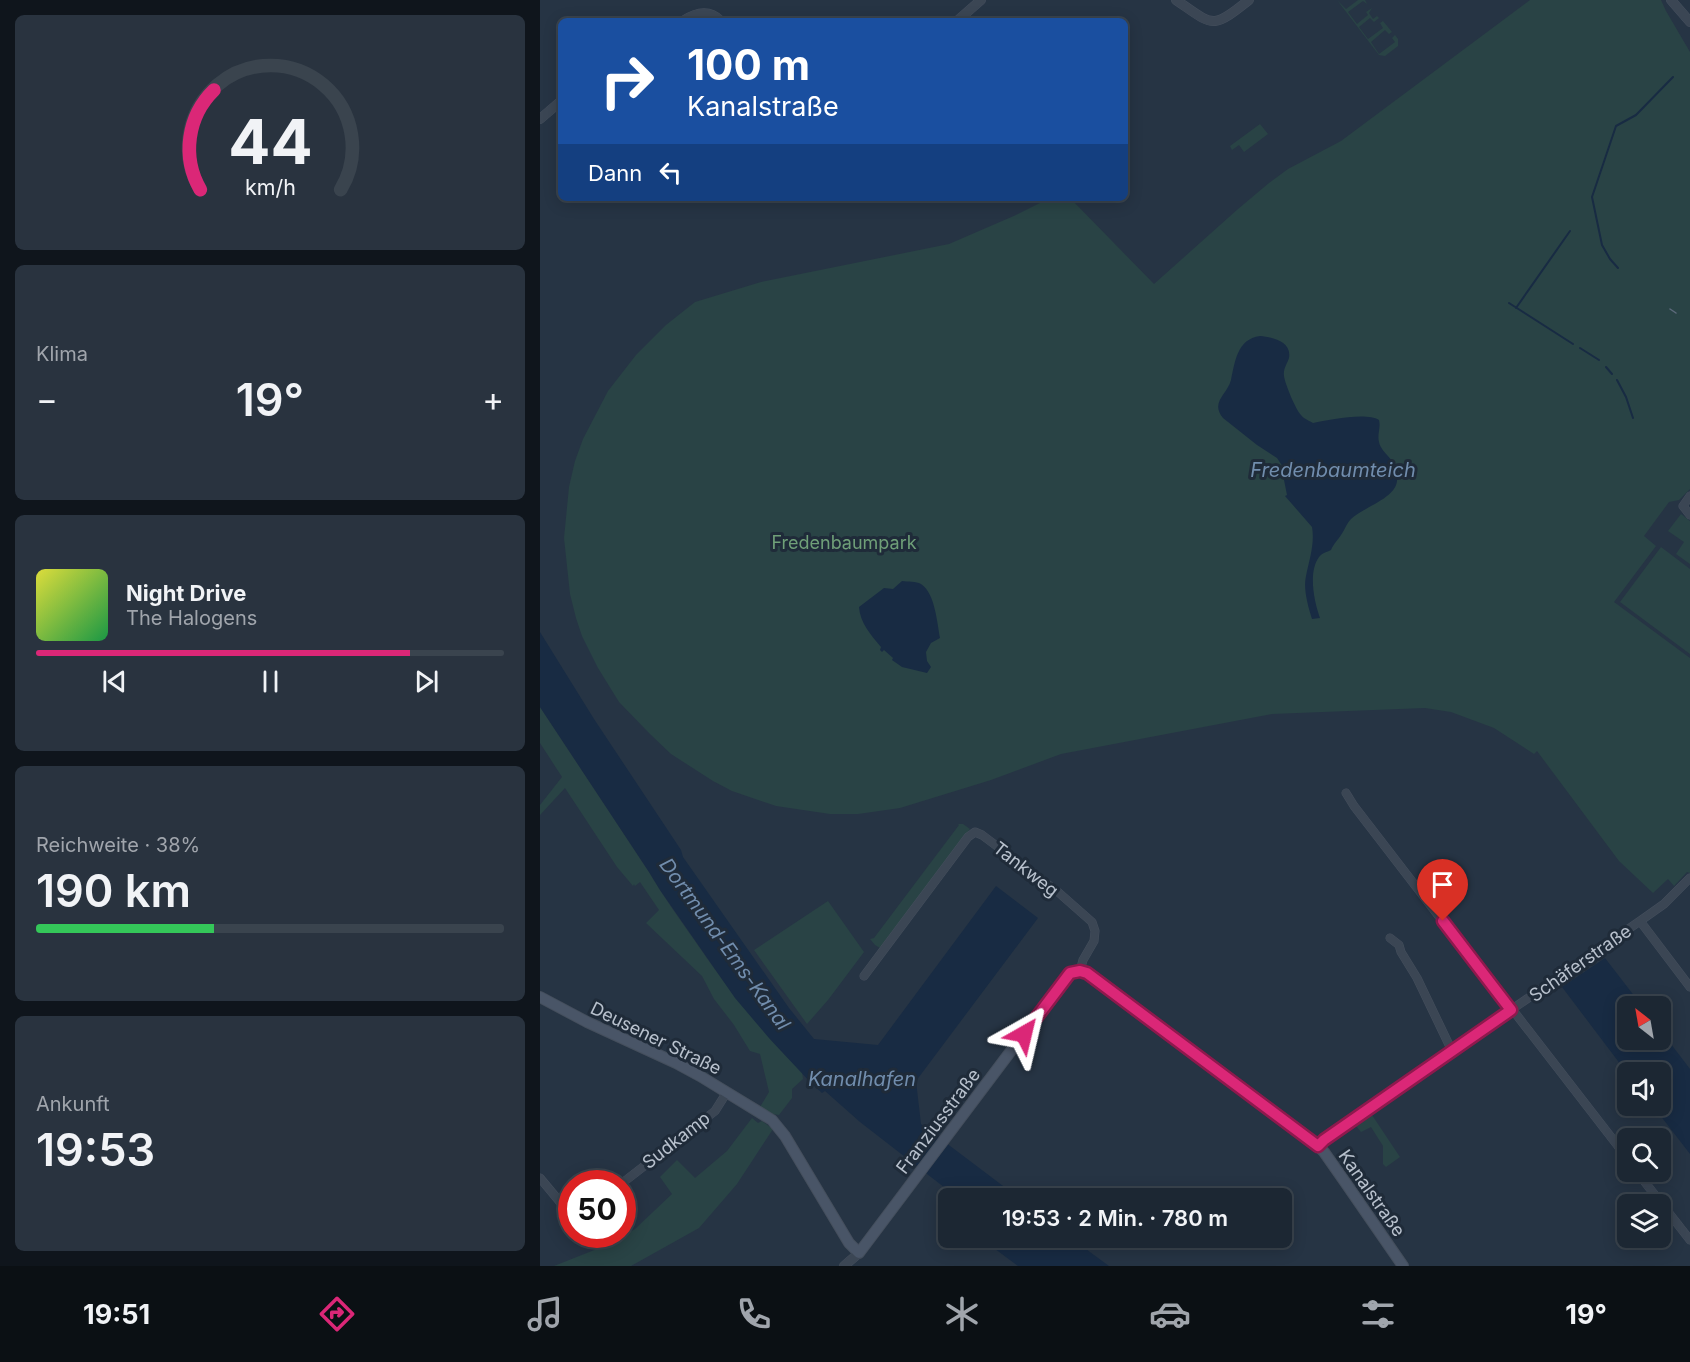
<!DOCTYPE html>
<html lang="de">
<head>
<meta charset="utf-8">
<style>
  :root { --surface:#1c2733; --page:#29333f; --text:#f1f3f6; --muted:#a0a5ac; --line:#3a444e; --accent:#db2777 }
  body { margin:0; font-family:Inter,sans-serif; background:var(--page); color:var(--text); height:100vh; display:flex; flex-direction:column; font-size:22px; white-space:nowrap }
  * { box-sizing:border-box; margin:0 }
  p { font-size:20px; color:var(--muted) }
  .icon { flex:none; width:33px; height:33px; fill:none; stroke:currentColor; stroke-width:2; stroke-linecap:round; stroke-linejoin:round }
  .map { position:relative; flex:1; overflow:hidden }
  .panel { display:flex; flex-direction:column; gap:15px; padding:15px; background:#0f151c; width:540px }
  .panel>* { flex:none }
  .banner { position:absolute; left:18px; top:18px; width:570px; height:183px; border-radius:9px; box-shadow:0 3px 15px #0003,0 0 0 2px var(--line); background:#1a4fa0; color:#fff; overflow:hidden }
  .needle { width:39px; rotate:329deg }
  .tools { position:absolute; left:1077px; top:996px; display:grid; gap:12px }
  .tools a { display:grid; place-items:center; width:54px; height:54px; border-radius:9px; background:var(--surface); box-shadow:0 3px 15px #0003,0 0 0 2px var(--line); font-size:30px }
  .speed { position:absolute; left:18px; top:1170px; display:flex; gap:12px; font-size:30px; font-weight:700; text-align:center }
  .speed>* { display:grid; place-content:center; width:78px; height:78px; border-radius:50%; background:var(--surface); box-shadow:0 3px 15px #0003,0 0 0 2px var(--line); line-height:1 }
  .speed .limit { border:9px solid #d22; background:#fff; color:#111 }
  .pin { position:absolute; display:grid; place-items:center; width:51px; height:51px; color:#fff; margin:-62px -26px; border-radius:50% 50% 50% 0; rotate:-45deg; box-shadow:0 0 6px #0007 }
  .pin .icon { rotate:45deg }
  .me { position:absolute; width:66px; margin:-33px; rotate:37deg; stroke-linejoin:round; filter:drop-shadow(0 0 4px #0008) }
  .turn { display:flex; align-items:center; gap:21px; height:126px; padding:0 30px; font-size:27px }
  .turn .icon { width:78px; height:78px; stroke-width:2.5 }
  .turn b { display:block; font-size:42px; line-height:51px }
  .then { display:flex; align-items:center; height:57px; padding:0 30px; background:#0003; gap:12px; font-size:22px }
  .big { font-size:45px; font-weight:600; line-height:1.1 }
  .panel .tile { flex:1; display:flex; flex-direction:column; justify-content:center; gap:9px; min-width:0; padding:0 21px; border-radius:9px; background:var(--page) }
  .panel .dial { align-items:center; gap:0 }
  .dial svg { height:156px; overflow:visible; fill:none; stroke:var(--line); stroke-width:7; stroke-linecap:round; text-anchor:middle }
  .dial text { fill:var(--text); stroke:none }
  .song { display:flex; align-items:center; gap:18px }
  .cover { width:72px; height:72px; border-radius:9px; background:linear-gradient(135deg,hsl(60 70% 55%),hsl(140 70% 35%)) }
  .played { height:6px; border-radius:3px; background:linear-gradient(90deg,var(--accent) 80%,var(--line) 80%) }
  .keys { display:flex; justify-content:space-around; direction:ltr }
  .heat { display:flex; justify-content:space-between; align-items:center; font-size:33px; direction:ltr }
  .charge { height:9px; border-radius:4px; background:linear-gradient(90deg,#34c759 38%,var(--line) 0) }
  .trip { position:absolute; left:398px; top:1188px; width:354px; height:60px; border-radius:9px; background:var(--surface); box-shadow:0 3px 15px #0003,0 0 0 2px var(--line); font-weight:600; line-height:60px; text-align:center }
  .tabs { display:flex; height:96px; justify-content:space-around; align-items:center; background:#0b1014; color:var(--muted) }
  .tabs .icon { width:42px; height:42px }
  .tabs .current { color:var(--accent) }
  .tabs b { font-size:27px; color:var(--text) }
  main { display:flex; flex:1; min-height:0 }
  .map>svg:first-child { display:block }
  .green { fill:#294345 }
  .water { fill:#182b43 }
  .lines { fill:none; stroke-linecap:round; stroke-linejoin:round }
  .stream { stroke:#182b43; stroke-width:2 }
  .minor-casing { stroke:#454f5d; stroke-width:9 }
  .tertiary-casing { stroke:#454f5d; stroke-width:10 }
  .secondary-casing { stroke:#454f5d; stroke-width:12 }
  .minor { stroke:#3b4654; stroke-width:8 }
  .tertiary { stroke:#3b4654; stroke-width:9 }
  .secondary { stroke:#495567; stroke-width:10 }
  .tram { stroke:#5d6a7b; stroke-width:1.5 }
  .route-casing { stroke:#8e194d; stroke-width:15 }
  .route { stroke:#db2777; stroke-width:10 }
  .labels { text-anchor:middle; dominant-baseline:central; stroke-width:6; stroke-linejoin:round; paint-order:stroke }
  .park-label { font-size:18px; fill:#6f9f78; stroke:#1f2b39 }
  .street-label { font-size:18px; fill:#b8c1cd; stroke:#1f2b39 }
  .water-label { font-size:20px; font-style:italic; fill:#718dad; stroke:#1f2b39 }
</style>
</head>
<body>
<main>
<section class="panel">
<div class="tile dial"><svg viewBox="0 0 100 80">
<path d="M14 69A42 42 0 1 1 86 69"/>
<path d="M14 69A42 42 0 0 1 21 18" stroke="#db2777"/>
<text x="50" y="56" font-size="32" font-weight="700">44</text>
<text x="50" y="72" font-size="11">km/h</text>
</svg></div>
<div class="tile"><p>Klima</p>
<div class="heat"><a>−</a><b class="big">19°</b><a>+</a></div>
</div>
<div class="tile">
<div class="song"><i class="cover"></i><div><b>Night Drive</b><p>The Halogens</p></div></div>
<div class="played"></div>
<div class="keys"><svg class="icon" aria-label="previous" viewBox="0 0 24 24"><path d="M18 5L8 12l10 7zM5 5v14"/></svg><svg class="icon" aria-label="pause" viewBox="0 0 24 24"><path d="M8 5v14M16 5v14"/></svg><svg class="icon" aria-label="next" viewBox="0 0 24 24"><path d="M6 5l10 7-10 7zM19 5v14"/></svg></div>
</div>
<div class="tile"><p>Reichweite · 38%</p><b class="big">190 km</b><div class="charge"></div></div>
<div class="tile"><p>Ankunft</p><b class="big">19:53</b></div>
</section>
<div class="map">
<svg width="1150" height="1266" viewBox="0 0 1150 1266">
  <rect width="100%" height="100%" fill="#263444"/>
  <!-- green -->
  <path class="green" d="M797 0 806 9 818 0H825L827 4 823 1 808 12 817 24 828 15 826 12 832 8 829 13 833 19 837 16 839 18 834 22 830 18 819 27 828 39 843 28 840 23 843 21 852 32 849 34 845 30 831 42 839 54 855 42 852 38 855 35 858 39V46L845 56 839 55Z
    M990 0H1121L1126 11 1150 52V489L1139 500 1129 502 1104 536 1116 546 1074 602 1150 658V873L1147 872 1134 886 1128 879 1113 893 1079 861 997 751 994 754 954 728 911 712 885 708 732 714 521 754 451 780 360 808 318 814H290L236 806 192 791 173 781 131 754 110 734 79 702 58 668 42 636 36 618 30 594 24 538 29 487 35 461 43 439 68 391 96 355 126 325 155 302 221 282 409 244 476 215 510 198H530L614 284 698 209 729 183 748 169 801 141Z
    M720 124 728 134 704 152 699 145 692 150 690 146Z
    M1141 514 1150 521V564L1136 554 1144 542 1128 531Z
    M1121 547 1150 569V654L1080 602Z
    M0 707 109 872C123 896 139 918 155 941 187 988 221 1032 262 1072L263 1079 252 1089V1098L239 1115 233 1114 220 1107 229 1092 220 1054 210 1051 194 1025 174 999 162 976 106 923 119 910 100 882 95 886 94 884 93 886 77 867 25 788 0 815V805L22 777 0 743Z
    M418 824H423L430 829 340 948 335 945 330 939 334 938 419 825Z
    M288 901 324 952 288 1000 267 1024 214 950Z
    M832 1115 860 1157 846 1167 843 1164V1146L831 1127 821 1132 816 1126Z
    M212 1118 218 1123 222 1121 233 1129 197 1184 159 1228 91 1266H14L72 1243 95 1229 132 1194 120 1177 137 1160 155 1178 187 1151Z"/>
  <!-- water -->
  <path class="water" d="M720 336C732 337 752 341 749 358 747 364 743 369 744 376 745 384 756 410 761 415 764 419 770 421 773 423 789 420 826 412 839 420 841 428 837 434 839 442 840 449 848 455 852 461 854 465 856 473 857 478 859 498 823 507 811 519 806 524 805 530 801 535 798 540 794 543 791 550 787 552 782 553 779 557 768 572 774 601 780 618L772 619C768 606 763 589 766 576 769 560 775 544 772 527L745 496 747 495 743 475V467L737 458 717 445 683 418C670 402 687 395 691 380 695 362 697 339 720 336Z
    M362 581C368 582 376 581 381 584 395 593 397 622 400 638L391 643 386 652 387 661 391 667 387 673 362 667 352 660 353 658 344 650 342 652 340 650 341 647C331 635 320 623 319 607L344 588 353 589Z
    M0 632 54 719 141 850 143 857 249 1008 274 1039 338 1045 456 886 498 918 376 1081 381 1124 479 1198H418L320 1122 285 1091 282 1093 271 1083 229 1038 195 998 120 890 109 872 0 707Z
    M1065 958 1102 1006H1088V1040H1120L1121 1031 1150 1069V1154L1113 1106H1120V1072L1087 1073 1022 987Z
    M444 1238H531L569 1266H478L447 1243 446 1239Z"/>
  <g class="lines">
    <!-- stream -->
    <path class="stream" d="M1078 268 1070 259 1062 245 1052 197 1076 126 1096 115 1133 77
      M969 303 1033 344
      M976 308 1030 231
      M1040 348 1059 360
      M1066 367 1072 374
      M1077 380 1086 397 1093 418"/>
    <!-- minor casing -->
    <g class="minor-casing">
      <path id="minor" d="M1150 496 1143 506 1150 515
        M806 793 814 806 971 1010
        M1100 921 1150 987
        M850 938 859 945 861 952 877 978 912 1051
        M324 976 428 837 435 832 442 835 518 892 552 922 555 931 554 941 543 960 540 971
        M972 1009 1088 1159
        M778 1146 878 1074 1100 921 1124 904 1150 878
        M1097 1172 1150 1240
        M0 1178 20 1202 32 1209
        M81 1184 175 1111 187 1092"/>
    </g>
    <!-- tertiary casing -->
    <g class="tertiary-casing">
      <path id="tertiary" d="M636 0C674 26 671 30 709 0
        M1131 0 1150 22
        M143 21C155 13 169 9 181 21
        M417 21 441 0
        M0 119 21 101
        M304 1266 319 1253"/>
    </g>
    <!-- secondary casing -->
    <g class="secondary-casing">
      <path id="secondary" d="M0 997 47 1022 136 1063 160 1076 232 1120 245 1136 309 1243 319 1253 519 987C528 976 533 968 547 973L778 1146 784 1152 805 1182 863 1266"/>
    </g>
    <!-- minor -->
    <use href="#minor" class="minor"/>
    <!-- tertiary -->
    <use href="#tertiary" class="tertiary"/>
    <!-- secondary -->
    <use href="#secondary" class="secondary"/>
    <!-- tram -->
    <path class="tram" d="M1130 309 1136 313"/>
  </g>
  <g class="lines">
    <!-- route casing -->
    <g class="route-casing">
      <path id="route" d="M484 1034 530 973 540 971 547 973 778 1146 784 1140 971 1010 903 921"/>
    </g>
    <!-- route -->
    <use href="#route" class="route"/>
  </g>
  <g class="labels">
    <!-- park labels -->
    <g class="park-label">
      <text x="304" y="542">Fredenbaumpark</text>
    </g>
    <!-- street labels -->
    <g class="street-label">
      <text transform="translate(486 869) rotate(38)">Tankweg</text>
      <text transform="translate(1040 963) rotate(-35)">Schäferstraße</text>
      <text transform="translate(116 1038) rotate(26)">Deusener Straße</text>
      <text transform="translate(398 1121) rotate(-53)">Franziusstraße</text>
      <text transform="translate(136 1140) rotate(-38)">Sudkamp</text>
      <text transform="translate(832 1193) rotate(55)">Kanalstraße</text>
    </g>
    <!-- water labels -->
    <g class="water-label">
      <text x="793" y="470">Fredenbaumteich</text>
      <text transform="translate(185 944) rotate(54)">Dortmund-Ems-Kanal</text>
      <text x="322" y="1079">Kanalhafen</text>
    </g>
  </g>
</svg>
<div class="tools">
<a><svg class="needle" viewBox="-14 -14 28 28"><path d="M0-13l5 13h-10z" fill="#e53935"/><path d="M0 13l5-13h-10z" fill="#a0a5ac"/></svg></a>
<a><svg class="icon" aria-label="sound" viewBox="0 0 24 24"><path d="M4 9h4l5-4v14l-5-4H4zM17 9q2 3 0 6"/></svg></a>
<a><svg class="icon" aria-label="search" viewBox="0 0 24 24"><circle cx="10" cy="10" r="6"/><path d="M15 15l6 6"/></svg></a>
<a><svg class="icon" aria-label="layers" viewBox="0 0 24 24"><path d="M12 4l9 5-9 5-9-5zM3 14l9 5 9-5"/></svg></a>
</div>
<div class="speed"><div class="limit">50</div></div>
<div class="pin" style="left:903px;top:921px;background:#d93025"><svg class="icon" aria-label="arrive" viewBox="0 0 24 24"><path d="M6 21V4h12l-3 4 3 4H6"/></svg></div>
<svg class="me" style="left:484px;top:1034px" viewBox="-20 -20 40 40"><path d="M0-17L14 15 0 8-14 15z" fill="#db2777" stroke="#fff" stroke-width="4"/></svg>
<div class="trip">19:53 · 2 Min. · 780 m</div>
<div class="banner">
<div class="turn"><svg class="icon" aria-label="right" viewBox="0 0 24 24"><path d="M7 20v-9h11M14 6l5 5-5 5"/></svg><div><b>100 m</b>Kanalstraße</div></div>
<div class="then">Dann<svg class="icon" aria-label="left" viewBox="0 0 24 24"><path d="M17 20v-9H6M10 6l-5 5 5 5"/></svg></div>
</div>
</div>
</main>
<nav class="tabs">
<b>19:51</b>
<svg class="icon current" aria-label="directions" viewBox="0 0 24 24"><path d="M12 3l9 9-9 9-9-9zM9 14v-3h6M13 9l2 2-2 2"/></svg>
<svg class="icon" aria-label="music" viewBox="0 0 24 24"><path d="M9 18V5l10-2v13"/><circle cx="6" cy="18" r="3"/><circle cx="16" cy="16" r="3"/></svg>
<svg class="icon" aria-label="phone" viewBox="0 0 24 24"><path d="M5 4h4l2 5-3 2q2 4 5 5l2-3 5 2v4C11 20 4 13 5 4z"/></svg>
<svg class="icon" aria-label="climate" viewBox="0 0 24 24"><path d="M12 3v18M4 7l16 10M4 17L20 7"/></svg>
<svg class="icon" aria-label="car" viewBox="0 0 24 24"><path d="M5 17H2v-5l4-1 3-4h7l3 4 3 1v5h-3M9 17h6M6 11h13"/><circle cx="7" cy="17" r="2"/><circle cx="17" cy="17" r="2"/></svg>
<svg class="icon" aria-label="filters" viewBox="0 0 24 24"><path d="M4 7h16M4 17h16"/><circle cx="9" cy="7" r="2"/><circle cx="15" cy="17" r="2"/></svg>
<b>19°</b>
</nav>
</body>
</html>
